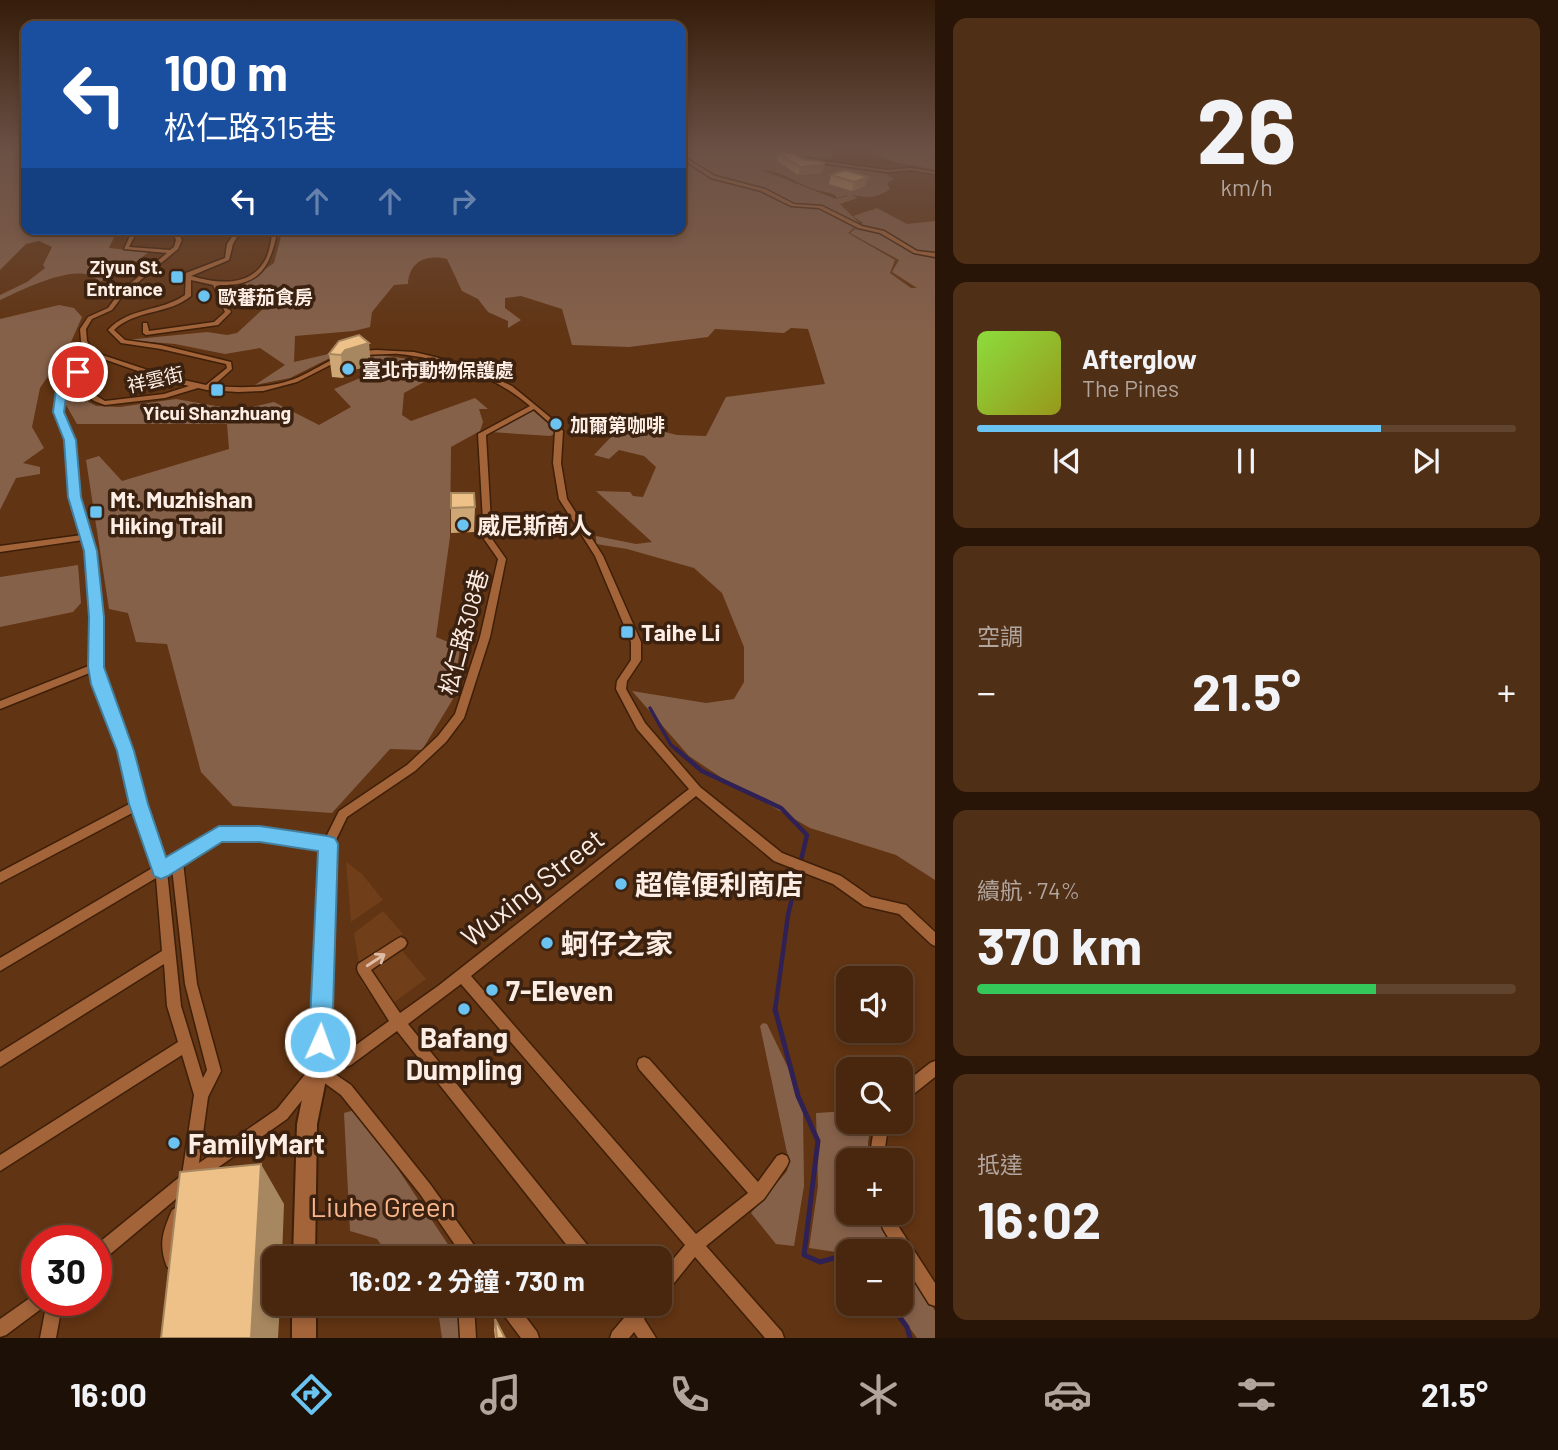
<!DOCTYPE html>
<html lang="zh-TW">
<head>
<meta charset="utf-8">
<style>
  :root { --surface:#49270e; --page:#502f17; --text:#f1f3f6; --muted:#b1a59e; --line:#61442e; --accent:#6ac3f1 }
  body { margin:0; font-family:Barlow,"Noto Sans TC",sans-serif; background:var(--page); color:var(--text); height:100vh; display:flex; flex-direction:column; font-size:26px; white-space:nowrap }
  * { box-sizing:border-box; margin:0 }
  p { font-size:23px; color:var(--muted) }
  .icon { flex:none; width:38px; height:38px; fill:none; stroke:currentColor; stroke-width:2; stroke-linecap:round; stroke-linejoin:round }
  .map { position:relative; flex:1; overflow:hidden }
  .panel { display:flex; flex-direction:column; gap:18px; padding:18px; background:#281508; width:623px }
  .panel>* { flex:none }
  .banner { position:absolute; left:21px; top:21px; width:665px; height:214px; border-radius:14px; box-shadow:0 4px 10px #0003,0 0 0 2px var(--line); background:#1a4fa0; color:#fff; overflow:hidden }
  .tools { position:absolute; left:836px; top:966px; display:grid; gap:14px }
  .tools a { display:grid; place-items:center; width:77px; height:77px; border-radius:14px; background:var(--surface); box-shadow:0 4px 10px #0003,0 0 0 2px var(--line); font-size:35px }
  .speed { position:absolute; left:21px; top:1225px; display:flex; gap:14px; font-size:35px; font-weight:700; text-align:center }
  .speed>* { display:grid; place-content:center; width:91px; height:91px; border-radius:50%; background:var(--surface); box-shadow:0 4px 10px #0003,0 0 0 2px var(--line); line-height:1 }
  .speed .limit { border:10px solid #d22; background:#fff; color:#111 }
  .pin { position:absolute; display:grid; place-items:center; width:60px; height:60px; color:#fff; margin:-30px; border:4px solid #fff; border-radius:50%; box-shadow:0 2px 7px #0007 }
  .me { position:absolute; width:77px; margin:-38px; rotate:2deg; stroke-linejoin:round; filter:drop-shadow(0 0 5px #0008) }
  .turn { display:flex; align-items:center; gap:24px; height:147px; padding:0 28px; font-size:32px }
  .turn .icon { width:91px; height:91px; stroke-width:2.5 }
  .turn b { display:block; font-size:49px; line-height:60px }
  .lanes { display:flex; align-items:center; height:66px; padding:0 28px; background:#0003; justify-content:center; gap:35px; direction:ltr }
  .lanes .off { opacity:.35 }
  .big { font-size:52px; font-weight:700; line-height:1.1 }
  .panel .card { flex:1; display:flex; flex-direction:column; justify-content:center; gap:10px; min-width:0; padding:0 24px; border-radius:14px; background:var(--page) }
  .panel .dial { align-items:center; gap:0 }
  .dial b { font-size:91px; line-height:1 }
  .song { display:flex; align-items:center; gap:21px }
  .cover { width:84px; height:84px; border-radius:10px; background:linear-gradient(135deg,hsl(90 70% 55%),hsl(60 70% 35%)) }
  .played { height:7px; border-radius:4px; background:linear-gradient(90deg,var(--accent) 75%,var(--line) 75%) }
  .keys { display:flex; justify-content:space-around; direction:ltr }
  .heat { display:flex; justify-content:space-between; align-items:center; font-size:38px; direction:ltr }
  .charge { height:10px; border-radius:5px; background:linear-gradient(90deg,#34c759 74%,var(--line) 0) }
  .trip { position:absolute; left:262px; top:1246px; width:410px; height:70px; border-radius:14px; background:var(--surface); box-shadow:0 4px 10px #0003,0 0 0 2px var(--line); font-weight:700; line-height:70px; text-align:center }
  .tabs { display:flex; height:112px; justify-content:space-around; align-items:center; background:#1d1006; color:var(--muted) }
  .tabs .icon { width:49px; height:49px }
  .tabs .active { color:var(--accent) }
  .tabs b { font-size:32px; color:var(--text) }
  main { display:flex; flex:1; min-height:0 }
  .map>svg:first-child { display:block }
  .built { fill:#703e19 }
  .green { fill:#86614a }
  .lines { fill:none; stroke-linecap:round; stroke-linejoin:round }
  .stream-far2 { stroke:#302155; stroke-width:3.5 }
  .stream-far1 { stroke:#302155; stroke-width:4.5 }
  .stream { stroke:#302155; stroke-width:5 }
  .street-casing { stroke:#3e1f08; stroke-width:3 }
  .secondary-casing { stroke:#3e1f08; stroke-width:4 }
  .street { fill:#a3643a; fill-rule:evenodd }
  .secondary { fill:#a3643a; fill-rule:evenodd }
  .wall { fill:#cda675 }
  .shaded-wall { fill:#a7875f }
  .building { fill:#eec188; stroke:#a7875f; stroke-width:2 }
  .oneway { stroke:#ddbda9 }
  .route { fill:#6ac3f1; stroke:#457f9d; stroke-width:2 }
  .poi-dot { fill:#6ac3f1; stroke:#3b210f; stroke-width:2.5 }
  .labels { text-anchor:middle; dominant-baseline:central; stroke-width:7; stroke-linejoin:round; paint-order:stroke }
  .far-poi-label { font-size:19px; font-weight:bold; fill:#fcede5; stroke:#3b210f; text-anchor:start }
  .far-street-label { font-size:19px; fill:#fcede5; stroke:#3b210f }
  .poi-label { font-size:23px; font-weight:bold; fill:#fcede5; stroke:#3b210f; text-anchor:start }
  .street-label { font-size:23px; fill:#fcede5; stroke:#3b210f }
  .near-poi-label { font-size:28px; font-weight:bold; fill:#fcede5; stroke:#3b210f; text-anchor:start }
  .near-street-label { font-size:28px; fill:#fcede5; stroke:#3b210f }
  .near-park-label { font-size:28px; fill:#f9b68c; stroke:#3b210f }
</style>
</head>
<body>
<main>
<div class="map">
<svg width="935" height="1338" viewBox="0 0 935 1338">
  <rect width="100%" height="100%" fill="#613413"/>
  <!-- built -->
  <path class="built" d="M346 862 362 874 383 900 351 922Z
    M383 911 403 934 394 941 426 979 382 1011 362 983 354 933Z"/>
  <!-- green -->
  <path class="green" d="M0 146H26V229H118L109 248 149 252 129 267 99 282C82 258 20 291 0 300V295L27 282 45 268 43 265 52 247 39 241 26 244 0 270Z
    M681 146H845L830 152 832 158 788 156 885 173 894 179 887 183 890 189C865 206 861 189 837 198L835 195C829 192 823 192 817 190 799 185 781 170 762 170L836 199 851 195 858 198 840 204 859 223 848 233 895 260 890 273 911 288H917L892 272 899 260 850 233 863 223 853 216 877 208 907 224 935 221V880L896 855 810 828 722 778 689 756 632 691 706 703 734 699 744 682V647L722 593 694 568 627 549 596 544V536L636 544 652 542 596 491 630 492 633 496 643 497 656 467 644 456 619 450 609 459 594 455 625 422 677 435 706 436 726 397 825 384 808 329 791 328 784 333 715 329 708 337 629 347 572 345 562 309 521 296 505 298V308L521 320 508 328V321L488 312 478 299 462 291 447 259C427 254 409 261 408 284L394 285 372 312 370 327 354 331 295 336 294 362 346 350 290 378 255 385 285 365 260 348 225 354 175 344 126 340 207 332 227 335 237 333 263 309 245 283 274 263 283 229H681Z
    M865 146H935V170L895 162 868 152Z
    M59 305 74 308 82 317 71 342 40 388 32 427 44 448 23 463 40 467V474L16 478 0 510V319Z
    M380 355 430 362 416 374C393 375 381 374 364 358Z
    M372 373 424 382 404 393 402 415 411 421 475 398 488 409H479L483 422 480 431 451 447 450 537 436 637 460 647 453 699 422 750 390 749 332 813 233 806 201 772 167 644 136 642 128 613 109 609 86 460 99 456 122 481 229 449 227 424H77L62 398 68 377 86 375 90 378 82 398 96 406 120 407 176 399 239 410 274 402 319 425 351 407 334 389Z
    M531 409 552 427 555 434 550 436 490 432Z
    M78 565 81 603 73 612 0 627V577Z
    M763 1023 767 1024 796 1084 803 1111 804 1186 794 1246 776 1244 751 1213 787 1171 789 1162 760 1026Z
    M358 1109 457 1258H391L377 1239 350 1231 344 1113Z
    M849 1111V1122H872L868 1142V1160H849V1213H877L878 1219 912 1264 935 1311V1338H917L892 1304H901V1251H849V1254L809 1248 818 1186 816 1113Z
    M437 1304H459V1338H442Z"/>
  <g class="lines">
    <!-- stream-far2 -->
    <path class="stream-far2" d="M650 708 671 745 678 751"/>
    <!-- stream-far1 -->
    <path class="stream-far1" d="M676 749 702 771 781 808 807 835 788 915 775 1011"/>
    <!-- stream -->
    <path class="stream" d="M775 1009 798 1096 818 1141 804 1255 820 1262 838 1257 849 1262
      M890 1304 907 1327 910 1338"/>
    <!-- street casing -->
    <g class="street-casing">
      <path id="street" d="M681 155 715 176 765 189 794 204 822 206 862 226 884 231 917 251 935 253V257L914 253 880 233 858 228 819 208 791 206 761 191 711 178 681 158Z
        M821 161 887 170 911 168 935 172V174L911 170 887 172 819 163Z
        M133 229H138L129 247 170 250 174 247 176 240 174 235H158L157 234 160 232H178L182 240 178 249 124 294 112 310 92 319 86 329 87 341 93 352 166 376 206 385 227 368 226 364 161 349 121 343 108 330C129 307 161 312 185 295L186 273 225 258 227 244 237 229H242L233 244 229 260 191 276C216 283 248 288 264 262 270 253 271 240 273 229H278C270 266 262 286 219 285L231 312 218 325 146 335 143 333V323H147L149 331 214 322 225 312 213 285 191 280V296C168 315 136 309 114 330L125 340 161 345 231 362 232 369 213 386C242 388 272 389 299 377 313 371 325 362 339 357L344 358 297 382 263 391 238 392 207 390 198 388 165 398 105 405 94 401 88 396 93 379 92 376 82 374 68 379 61 401V412L74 440 80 505 95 551 101 617V667L104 683 131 752 145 804 164 861 219 829H260L325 839 339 811 407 765 438 736 455 714 480 637 498 559 484 539 478 434 530 406C494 375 446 359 399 354 387 353 365 357 356 353L359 351 377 350 414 352 435 357 472 368 512 386 557 423 563 431 561 463 567 499 603 556 641 642V660L627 681 626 689 645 723 700 787 782 853 841 876 871 897 906 905 935 932V946L931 944 899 914 864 906 833 884 774 861 696 796 471 976 696 1234 748 1193 639 1069 637 1064 639 1059 644 1057 649 1059 758 1182 777 1156 782 1154 787 1156 789 1161 787 1166 764 1199 706 1246 782 1332 784 1338H765L695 1257 666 1293 660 1295V1275L685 1245 461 984 408 1024 593 1252 595 1258H577L397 1031 351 1065 332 1072 351 1085 430 1184 479 1252 481 1258H464L420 1194 341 1095 319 1079 287 1119 196 1183 194 1186 189 1188 102 1261 96 1263V1245L182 1175 194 1095 182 1055 0 1171V1155L178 1042 167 1006 164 964 0 1067V1052L162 951 156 878 0 971V958L154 867 136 811 0 883V872L133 802 121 752 94 683 92 672 0 709V701L91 665V617L87 551 83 540 0 552V546L82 535 72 505 66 440 55 412V401L63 377 82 370 97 374 99 379 95 395 105 401 164 394 189 386 161 379 89 354 81 341 80 329 88 317 108 308 120 292 167 253 124 249ZM534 409 552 425 555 431 553 463 559 499 595 556 631 642V660L617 681 616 689 637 729 689 789 438 986 400 1013 371 970 405 947 407 943 405 939 401 937 397 939 358 964 357 968 358 972 389 1021 342 1055 325 1061 334 844 347 817 415 771 446 742 464 718 490 637 506 559 492 539 486 435ZM221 839H260L322 848 311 1067 277 1109 199 1163 208 1097 221 1071 197 984 183 862ZM172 868 185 984 207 1070 203 1078 181 1006 167 871Z
        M935 1061V1077L906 1100 901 1102V1086L930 1063Z
        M875 1122H889L883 1160H869Z
        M177 1207 182 1210 185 1215 177 1239 181 1261 179 1267 173 1269 167 1267C158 1244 163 1231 172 1210Z
        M878 1213H894L895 1221 935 1283V1306L929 1304 901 1259V1251H896L883 1229Z
        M37 1293V1300H63L56 1338H40L47 1301 45 1306 6 1335 0 1337V1319Z
        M458 1304H474L476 1338H460Z
        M498 1304H516L537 1332 539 1338H521L500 1310Z
        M615 1304H633L634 1306 636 1304H654L652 1310 644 1319 656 1338H638L634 1332 629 1338H610L612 1332 624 1318Z"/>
    </g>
    <!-- secondary casing -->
    <g class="secondary-casing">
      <path id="secondary" d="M318 1060 325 1063 328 1070 317 1124 315 1258H293L297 1124 308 1070 311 1063Z
        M292 1304H316V1338H292Z"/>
    </g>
    <!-- street -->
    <use href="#street" class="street"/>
    <!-- secondary -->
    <use href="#secondary" class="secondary"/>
  </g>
  <!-- wall -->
  <path class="wall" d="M778 153 822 173 798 175 777 161Z
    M845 170 865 186 852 191 829 184 831 175Z
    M339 341 371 365 347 372 343 378 332 377 329 354Z
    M451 493 475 507 474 532 451 533Z
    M495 1319 505 1338H495L494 1330Z"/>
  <!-- shaded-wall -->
  <path class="shaded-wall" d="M824 165 822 173 798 175 800 167Z
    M868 177 865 186 852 191 854 182Z
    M369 343 371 365 347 372 343 378 341 355 345 350Z
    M261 1164 284 1204 282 1258H275V1304H280L278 1338H251Z"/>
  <!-- building -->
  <path class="building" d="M794 152 802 159 824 162V165L800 167 778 153Z
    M845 170 868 177 854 182 831 175Z
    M359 335 369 343 345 350 341 355 329 354 339 341Z
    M451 493H474L475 507 451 508Z
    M261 1164 251 1338H161L180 1172Z
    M495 1319 505 1338H497Z"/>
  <!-- one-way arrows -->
  <defs><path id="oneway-shaft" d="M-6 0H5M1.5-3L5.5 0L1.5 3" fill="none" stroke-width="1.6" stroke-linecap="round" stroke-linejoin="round" transform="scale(1.75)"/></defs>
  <use class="oneway" href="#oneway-shaft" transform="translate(376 960) rotate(-33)"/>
  <!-- sky -->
  <linearGradient id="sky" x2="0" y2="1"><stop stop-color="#351d0a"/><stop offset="0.44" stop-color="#6a5044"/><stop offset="1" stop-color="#6a5044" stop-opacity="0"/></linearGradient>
  <rect width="935" height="333" fill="url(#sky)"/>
  <!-- route -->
  <path class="route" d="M78 369 83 372 68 382 64 412 76 440 81 497 97 551 104 617V667L134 751 148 804 166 857 219 826H260L328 836 335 838 338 844 332 1042 328 1050 320 1053 313 1050 309 1042 318 851 260 842H222L168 876 161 879 154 876 152 870 129 804 117 751 91 684 88 667 89 617 84 551 68 497 64 440 53 412 57 382 64 373Z"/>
  <!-- markers -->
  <g class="poi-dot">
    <rect x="170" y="270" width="14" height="14" rx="3.5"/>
    <circle cx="204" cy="296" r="7"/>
    <circle cx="348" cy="369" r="7"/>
    <rect x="210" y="383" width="14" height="14" rx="3.5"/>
    <circle cx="556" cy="424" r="7"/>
    <rect x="89" y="505" width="14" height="14" rx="3.5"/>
    <circle cx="463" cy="525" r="7"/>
    <rect x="620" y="625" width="14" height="14" rx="3.5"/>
    <circle cx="621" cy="884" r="7"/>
    <circle cx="547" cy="943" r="7"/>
    <circle cx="492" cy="990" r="7"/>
    <circle cx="464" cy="1009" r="7"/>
    <circle cx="174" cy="1143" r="7"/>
  </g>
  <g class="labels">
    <!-- far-poi labels -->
    <g class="far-poi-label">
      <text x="163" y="266" text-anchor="end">Ziyun St.<tspan x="163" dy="22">Entrance</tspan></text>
      <text x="218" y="296">歐蕃茄食房</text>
      <text x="362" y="369">臺北市動物保護處</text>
      <text x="217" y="412" text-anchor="middle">Yicui Shanzhuang</text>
      <text x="570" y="424">加爾第咖啡</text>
    </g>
    <!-- far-street labels -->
    <g class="far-street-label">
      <text transform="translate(155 379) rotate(-13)">祥雲街</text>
    </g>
    <!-- poi labels -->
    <g class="poi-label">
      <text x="110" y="499">Mt. Muzhishan<tspan x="110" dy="26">Hiking Trail</tspan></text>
      <text x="477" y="525">威尼斯商人</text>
      <text x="641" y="632">Taihe Li</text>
    </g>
    <!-- street labels -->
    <g class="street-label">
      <text transform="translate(463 632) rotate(-75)">松仁路308巷</text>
    </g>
    <!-- near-poi labels -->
    <g class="near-poi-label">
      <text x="635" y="884">超偉便利商店</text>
      <text x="561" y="943">蚵仔之家</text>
      <text x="506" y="990">7-Eleven</text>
      <text x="464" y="1037" text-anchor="middle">Bafang<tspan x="464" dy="32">Dumpling</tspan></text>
      <text x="188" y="1143">FamilyMart</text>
    </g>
    <!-- near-street labels -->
    <g class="near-street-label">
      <text transform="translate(532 887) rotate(-38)">Wuxing Street</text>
    </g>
    <!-- near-park labels -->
    <g class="near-park-label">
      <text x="383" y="1206">Liuhe Green</text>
    </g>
  </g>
</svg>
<div class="tools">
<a><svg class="icon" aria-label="sound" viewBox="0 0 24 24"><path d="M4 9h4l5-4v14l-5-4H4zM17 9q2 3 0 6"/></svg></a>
<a><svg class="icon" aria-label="search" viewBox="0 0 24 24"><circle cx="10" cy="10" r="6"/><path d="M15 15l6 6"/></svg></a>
<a>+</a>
<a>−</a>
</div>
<div class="speed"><div class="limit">30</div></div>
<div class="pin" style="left:78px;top:372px;background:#d93025"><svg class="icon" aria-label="arrive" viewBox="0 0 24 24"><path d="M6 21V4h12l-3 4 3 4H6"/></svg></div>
<svg class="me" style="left:320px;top:1042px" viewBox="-20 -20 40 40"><circle r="17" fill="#6ac3f1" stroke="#fff" stroke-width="3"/><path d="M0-11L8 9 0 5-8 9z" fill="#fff"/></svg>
<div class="trip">16:02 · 2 分鐘 · 730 m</div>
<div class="banner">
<div class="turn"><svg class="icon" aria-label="left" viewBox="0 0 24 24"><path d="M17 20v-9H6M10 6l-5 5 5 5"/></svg><div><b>100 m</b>松仁路315巷</div></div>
<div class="lanes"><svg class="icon" aria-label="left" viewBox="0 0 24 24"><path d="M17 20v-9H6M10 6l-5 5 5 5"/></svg><svg class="icon off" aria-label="ahead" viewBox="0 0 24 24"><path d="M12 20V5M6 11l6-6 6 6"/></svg><svg class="icon off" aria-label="ahead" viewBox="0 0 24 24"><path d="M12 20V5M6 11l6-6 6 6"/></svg><svg class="icon off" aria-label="right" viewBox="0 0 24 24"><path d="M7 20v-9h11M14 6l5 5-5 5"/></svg></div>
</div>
</div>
<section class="panel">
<div class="card dial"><b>26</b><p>km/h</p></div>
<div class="card">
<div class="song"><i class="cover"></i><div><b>Afterglow</b><p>The Pines</p></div></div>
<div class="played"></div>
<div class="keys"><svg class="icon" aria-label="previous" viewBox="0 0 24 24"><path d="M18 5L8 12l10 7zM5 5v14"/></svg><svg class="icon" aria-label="pause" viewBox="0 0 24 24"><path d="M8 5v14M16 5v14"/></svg><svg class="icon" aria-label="next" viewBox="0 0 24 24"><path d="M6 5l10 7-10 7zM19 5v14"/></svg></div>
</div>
<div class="card"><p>空調</p>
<div class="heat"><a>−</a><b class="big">21.5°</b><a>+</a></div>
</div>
<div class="card"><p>續航 · 74%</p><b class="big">370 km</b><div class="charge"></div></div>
<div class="card"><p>抵達</p><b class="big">16:02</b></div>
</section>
</main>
<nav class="tabs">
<b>16:00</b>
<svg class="icon active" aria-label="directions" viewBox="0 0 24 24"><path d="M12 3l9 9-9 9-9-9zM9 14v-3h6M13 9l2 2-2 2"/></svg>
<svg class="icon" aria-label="music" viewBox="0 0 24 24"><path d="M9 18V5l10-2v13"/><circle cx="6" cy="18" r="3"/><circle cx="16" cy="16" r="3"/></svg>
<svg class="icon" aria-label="phone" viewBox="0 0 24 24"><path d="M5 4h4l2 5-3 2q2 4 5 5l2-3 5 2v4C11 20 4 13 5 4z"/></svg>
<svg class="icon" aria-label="climate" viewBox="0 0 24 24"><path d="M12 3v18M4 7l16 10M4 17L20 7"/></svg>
<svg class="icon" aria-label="car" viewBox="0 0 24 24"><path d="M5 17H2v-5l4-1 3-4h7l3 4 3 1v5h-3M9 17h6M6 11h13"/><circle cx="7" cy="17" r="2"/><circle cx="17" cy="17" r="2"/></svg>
<svg class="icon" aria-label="filters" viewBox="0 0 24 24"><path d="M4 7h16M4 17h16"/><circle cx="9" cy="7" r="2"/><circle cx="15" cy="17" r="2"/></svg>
<b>21.5°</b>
</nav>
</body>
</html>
